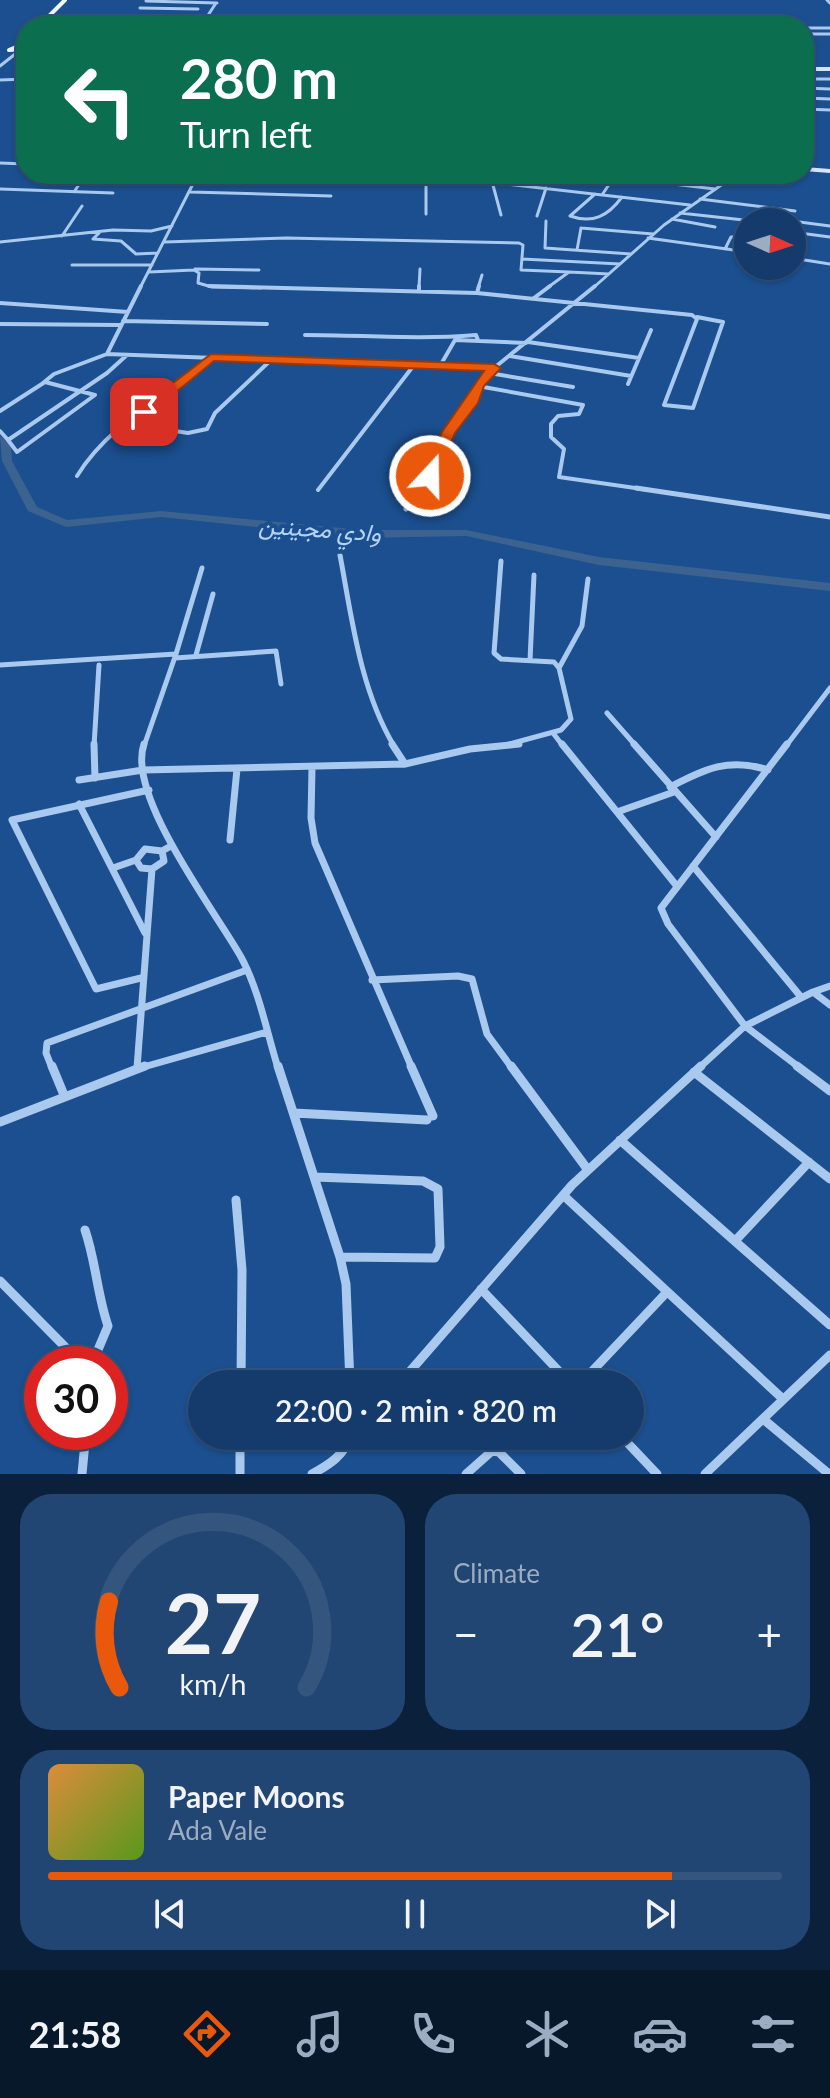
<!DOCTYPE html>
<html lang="en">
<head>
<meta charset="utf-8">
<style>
  :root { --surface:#143b6b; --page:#214673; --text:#f1f3f6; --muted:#9dadc1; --line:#33557e; --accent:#ea580c }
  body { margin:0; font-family:Lato,Vazirmatn,sans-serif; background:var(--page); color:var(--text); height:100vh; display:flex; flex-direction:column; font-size:30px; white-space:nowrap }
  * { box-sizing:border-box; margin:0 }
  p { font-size:26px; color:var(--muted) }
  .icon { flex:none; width:44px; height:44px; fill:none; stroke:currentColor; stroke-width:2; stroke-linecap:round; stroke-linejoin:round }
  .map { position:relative; height:1474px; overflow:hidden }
  .drawer { display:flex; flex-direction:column; gap:20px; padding:20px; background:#0b203b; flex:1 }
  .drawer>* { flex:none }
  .guide { position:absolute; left:16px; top:16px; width:798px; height:168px; border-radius:32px; box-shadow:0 2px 6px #0004,0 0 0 2px var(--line); background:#0b6e4f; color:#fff; overflow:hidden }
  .needle { width:52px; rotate:93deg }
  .controls { position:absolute; left:734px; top:208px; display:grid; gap:16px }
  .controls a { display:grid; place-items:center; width:72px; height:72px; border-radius:50%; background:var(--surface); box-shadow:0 2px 6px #0004,0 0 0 2px var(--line); font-size:40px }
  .speed { position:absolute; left:24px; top:1346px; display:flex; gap:16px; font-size:40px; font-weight:700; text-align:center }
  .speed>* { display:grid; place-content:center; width:104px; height:104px; border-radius:50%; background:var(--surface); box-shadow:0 2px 6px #0004,0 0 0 2px var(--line); line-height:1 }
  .speed .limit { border:12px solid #d22; background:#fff; color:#111 }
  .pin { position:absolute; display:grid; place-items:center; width:68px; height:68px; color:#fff; margin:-34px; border-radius:16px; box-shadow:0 4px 12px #0006 }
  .me { position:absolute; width:88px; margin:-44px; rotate:21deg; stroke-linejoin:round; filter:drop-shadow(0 0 6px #0008) }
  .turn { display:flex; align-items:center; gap:28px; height:168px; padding:0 32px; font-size:36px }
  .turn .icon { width:104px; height:104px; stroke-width:2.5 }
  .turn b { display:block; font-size:56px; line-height:68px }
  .big { font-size:60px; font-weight:600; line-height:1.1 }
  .drawer .widget { flex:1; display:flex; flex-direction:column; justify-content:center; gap:12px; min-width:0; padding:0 28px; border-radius:32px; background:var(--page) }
  .drawer .dial { align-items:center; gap:0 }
  .dial svg { height:208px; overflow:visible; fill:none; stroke:var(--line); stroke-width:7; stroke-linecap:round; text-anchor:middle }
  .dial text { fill:var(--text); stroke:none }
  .song { display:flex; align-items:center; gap:24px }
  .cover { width:96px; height:96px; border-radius:12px; background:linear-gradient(135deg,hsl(30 70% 55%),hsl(90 70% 35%)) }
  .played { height:8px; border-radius:4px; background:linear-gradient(90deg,var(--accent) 85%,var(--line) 85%) }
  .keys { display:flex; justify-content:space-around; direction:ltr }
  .heat { display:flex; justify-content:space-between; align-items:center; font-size:44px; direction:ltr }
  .drawer .tiles { flex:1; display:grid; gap:20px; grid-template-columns:1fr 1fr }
  .widget:last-child { grid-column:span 2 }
  .trip { position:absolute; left:188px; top:1370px; width:456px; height:80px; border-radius:40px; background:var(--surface); box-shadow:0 2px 6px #0004,0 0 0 2px var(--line); font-weight:600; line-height:80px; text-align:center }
  .tab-bar { display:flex; height:128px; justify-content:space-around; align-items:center; background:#08182b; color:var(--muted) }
  .tab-bar .icon { width:56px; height:56px }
  .tab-bar .current { color:var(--accent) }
  .tab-bar b { font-size:36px; color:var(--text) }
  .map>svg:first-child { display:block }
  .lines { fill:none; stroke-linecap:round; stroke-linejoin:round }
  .river { fill:#3c6290; fill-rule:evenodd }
  .minor-far4 { stroke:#a9c9ee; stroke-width:3 }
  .minor-far3 { stroke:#a9c9ee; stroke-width:4 }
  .minor-far2 { stroke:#a9c9ee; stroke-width:5 }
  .minor-far1 { stroke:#a9c9ee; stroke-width:7 }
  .minor { stroke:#a9c9ee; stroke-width:9 }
  .tertiary { stroke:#a9c9ee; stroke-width:3 }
  .secondary { stroke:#d6e6fa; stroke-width:4 }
  .primary { stroke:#f0f6ff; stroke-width:4 }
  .route { fill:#ea580c; stroke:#983908; stroke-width:2 }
  .labels { text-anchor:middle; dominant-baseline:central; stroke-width:8; stroke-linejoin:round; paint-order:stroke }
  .water-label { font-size:24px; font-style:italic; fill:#b5d3f5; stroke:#1b4f8f }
</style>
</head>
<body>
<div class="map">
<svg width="830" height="1474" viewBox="0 0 830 1474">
  <rect width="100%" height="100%" fill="#1b4f8f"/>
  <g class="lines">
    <!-- river -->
    <path class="river" d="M0 436 11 445 12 461 37 507 67 520 161 511 362 530H466L599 557 830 583V591L599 565 466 536 362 538 161 517 66 527 28 511 2 461Z"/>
    <!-- minor-far4 -->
    <path class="minor-far4" d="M146 1 217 3
      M140 8 198 9
      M201 26 216 3
      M804 28H830
      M804 34H830
      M0 66 19 51
      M804 79H830
      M0 80 26 79
      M804 88 830 89
      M804 98 830 99
      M804 109 830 110
      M0 163 26 164
      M183 174 506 184 690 205
      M490 174 501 215
      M532 174 570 179
      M702 174 709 178H732
      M614 177 715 189
      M426 181V214
      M0 189 113 193
      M74 192 86 174
      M190 192 331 196
      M595 194 570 216C593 224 608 216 622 197
      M602 195 614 177
      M700 199 795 211
      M680 213 762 222
      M537 216 546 188
      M672 219 715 227
      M546 221 545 248 631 254
      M792 221 830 226
      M581 228 653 234
      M100 232 93 239 121 241 136 254 158 253
      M792 232 830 237
      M62 236 82 206
      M648 238 748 252
      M0 242 113 230 151 231 172 226
      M165 242 286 238 519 243 523 245 521 270 569 272
      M725 249 731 237H744
      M577 250 581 228
      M792 258 830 264
      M522 259 620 264
      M72 265H152
      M195 269 259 270
      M149 272 194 270 199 273 198 283 212 287 261 288
      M140 288 198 174
      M419 288 420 269
      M478 288 482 275
      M547 288 569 272 609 274
      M593 288 664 225 737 174"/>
    <!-- minor-far3 -->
    <path class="minor-far3" d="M141 286 107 354 494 368 595 286
      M209 286 477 293 692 315 697 319 664 405 693 408 723 322 697 317
      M419 290V286
      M477 293 479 286
      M534 298 550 286
      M0 303 128 312
      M123 321 267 324
      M0 324 120 325
      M305 335C363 335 418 340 476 335L478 340
      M528 342 639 358
      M510 356 631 376
      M440 366 455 340 526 343
      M494 368 478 386 583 405 579 414 558 416 551 424V437L564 449 559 477 649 490
      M489 373 573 387
      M43 383 54 374 107 354
      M628 384 651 330
      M0 411 45 382 95 395 17 452 8 440
      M129 424 188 433 207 429 215 413 272 359
      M0 431 8 440 107 373 127 355
      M77 476C108 425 167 395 211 357
      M318 490 414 365
      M428 490 434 487C430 446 461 419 478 385"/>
    <!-- minor-far2 -->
    <path class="minor-far2" d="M636 488 830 517
      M406 509 413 498 431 488
      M340 555C352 619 360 689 394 746
      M501 561 494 653 501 659 554 662 559 668
      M176 654 202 568
      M196 655 213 594
      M175 658 276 651 281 684
      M530 660 534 575
      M0 665 176 654 144 746
      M607 713 636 746
      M553 733 563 746
      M94 746 99 665
      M502 746 561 730 571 719 559 668 582 626 588 579
      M786 746 830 688"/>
    <!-- minor-far1 -->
    <path class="minor-far1" d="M94 744 95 778
      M144 744C126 796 216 912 241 957 259 990 267 1033 278 1068
      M392 744 405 764
      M562 744 676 885
      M634 744 716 837
      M312 768 311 818 315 843 412 1068
      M79 780 143 770 405 764 470 749 519 744
      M670 787C705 769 729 757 768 770
      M79 804 145 933
      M617 812 674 792
      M230 840 237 769
      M136 860 141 868 152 869 164 861 162 851
      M693 866 801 997
      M113 868 136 860 145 849 162 851 171 846
      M141 978 96 989 12 820 149 790
      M372 980 458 976 472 979 487 1034 512 1068
      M813 992 830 986
      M52 1068 46 1053 47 1043 247 970
      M137 1068 152 869
      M140 1068 267 1032
      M699 1068 745 1026 668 924 661 908 787 744
      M800 1068 745 1026 813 992 830 1005"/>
    <!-- minor -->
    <path class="minor" d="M52 1066 64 1095
      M278 1066 340 1257 346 1284 350 1384
      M411 1066 433 1116
      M511 1066 588 1170
      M797 1066 830 1091
      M694 1072 830 1179
      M294 1113 427 1120
      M0 1122 145 1066
      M620 1140 830 1325
      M315 1177 423 1181 438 1189 440 1247 435 1258 340 1257
      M563 1195 783 1399
      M236 1200 242 1270 241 1384
      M85 1230C96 1262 97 1294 108 1326L92 1364
      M735 1241 809 1162
      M0 1281 82 1364
      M481 1289 571 1384
      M399 1384 572 1185 701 1066
      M580 1384 667 1292
      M763 1419 829 1474
      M240 1436V1474
      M621 1436 657 1474
      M82 1474 86 1432
      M312 1474C327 1466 347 1454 349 1436
      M466 1474 492 1451 499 1452 521 1474
      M705 1474 830 1355"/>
    <!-- tertiary -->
    <path class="tertiary" d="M827 0 830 3"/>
    <!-- secondary -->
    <path class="secondary" d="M804 69H830
      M804 169 830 171"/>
    <!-- primary -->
    <path class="primary" d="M39 26 65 0
      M16 47 24 49 9 50Z"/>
  </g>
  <!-- route -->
  <path class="route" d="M211 354 494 364 501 368 484 386 478 403 455 433 437 476 430 480 423 476 442 432 484 371 214 361 148 415H139V409Z"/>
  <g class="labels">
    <!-- water labels -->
    <g class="water-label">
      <text transform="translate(320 528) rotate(4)">وادي مجينين</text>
    </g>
  </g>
</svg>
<div class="controls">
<a><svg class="needle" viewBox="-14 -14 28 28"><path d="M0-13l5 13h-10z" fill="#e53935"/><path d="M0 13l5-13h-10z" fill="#9dadc1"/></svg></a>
</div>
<div class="speed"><div class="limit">30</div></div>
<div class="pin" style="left:144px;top:412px;background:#d93025"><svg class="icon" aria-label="arrive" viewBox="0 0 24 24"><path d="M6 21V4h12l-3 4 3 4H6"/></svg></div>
<svg class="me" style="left:430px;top:476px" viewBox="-20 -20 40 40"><circle r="17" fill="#ea580c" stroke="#fff" stroke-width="3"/><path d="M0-11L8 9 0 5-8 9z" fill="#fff"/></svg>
<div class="trip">22:00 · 2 min · 820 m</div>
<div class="guide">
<div class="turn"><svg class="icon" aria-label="left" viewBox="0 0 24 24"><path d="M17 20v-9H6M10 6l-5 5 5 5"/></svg><div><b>280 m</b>Turn left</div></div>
</div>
</div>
<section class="drawer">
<div class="tiles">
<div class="widget dial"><svg viewBox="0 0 100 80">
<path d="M14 69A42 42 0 1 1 86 69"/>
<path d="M14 69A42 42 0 0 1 10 36" stroke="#ea580c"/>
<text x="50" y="56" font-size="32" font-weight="700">27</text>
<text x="50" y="72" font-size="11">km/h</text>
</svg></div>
<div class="widget"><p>Climate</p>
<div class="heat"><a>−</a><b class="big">21°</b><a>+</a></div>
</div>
<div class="widget">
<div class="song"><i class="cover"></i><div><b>Paper Moons</b><p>Ada Vale</p></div></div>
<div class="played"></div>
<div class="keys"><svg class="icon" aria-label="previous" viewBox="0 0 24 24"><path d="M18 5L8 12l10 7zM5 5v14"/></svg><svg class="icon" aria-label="pause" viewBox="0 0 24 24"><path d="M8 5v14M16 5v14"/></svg><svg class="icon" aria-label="next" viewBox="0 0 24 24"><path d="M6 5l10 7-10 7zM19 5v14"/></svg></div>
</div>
</div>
</section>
<nav class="tab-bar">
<b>21:58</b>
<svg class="icon current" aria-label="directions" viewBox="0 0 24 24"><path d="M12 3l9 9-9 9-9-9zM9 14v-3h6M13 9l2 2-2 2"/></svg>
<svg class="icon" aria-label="music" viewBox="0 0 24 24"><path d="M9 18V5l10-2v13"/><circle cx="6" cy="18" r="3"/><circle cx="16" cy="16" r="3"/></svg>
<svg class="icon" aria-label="phone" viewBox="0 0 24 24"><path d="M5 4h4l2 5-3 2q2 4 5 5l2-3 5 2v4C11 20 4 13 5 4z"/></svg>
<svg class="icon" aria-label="climate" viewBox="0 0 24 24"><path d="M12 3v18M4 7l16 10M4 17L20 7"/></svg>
<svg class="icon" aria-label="car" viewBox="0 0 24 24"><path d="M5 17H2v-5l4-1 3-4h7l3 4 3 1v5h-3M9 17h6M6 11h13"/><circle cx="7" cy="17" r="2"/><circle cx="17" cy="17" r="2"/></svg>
<svg class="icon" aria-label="filters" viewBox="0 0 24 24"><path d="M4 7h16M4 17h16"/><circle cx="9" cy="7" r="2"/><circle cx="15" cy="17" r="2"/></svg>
</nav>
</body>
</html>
